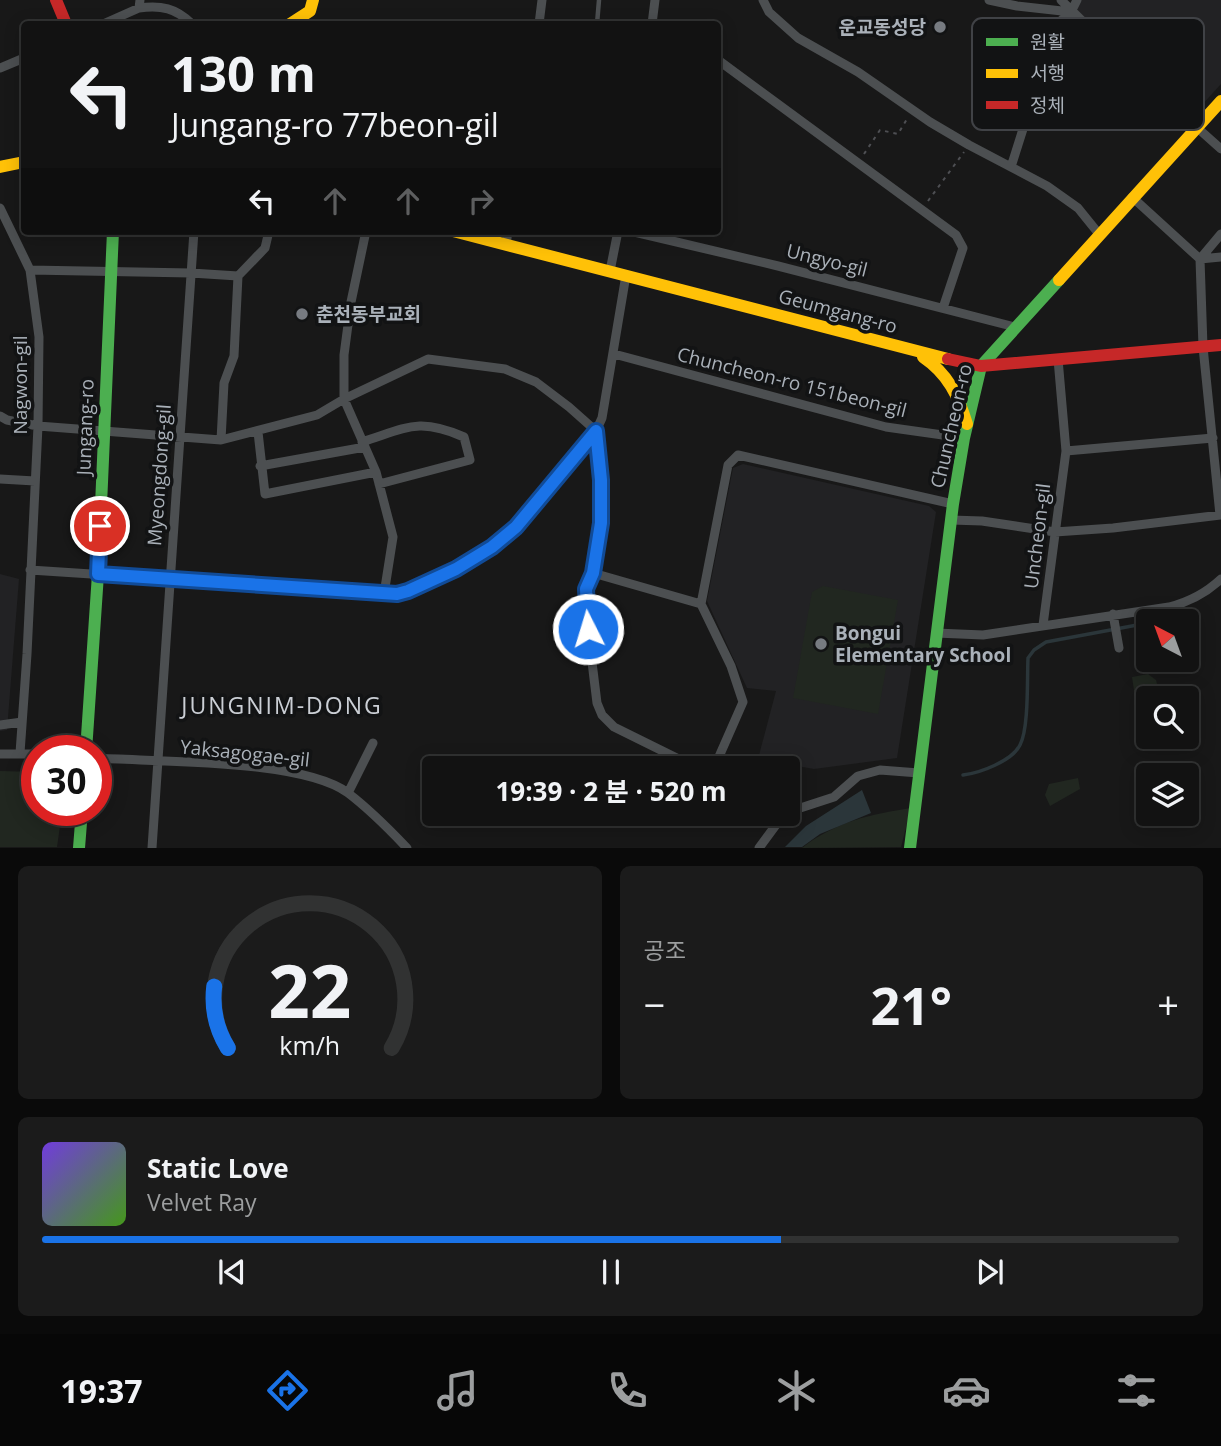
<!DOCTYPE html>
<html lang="ko">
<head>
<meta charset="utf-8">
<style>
  :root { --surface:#121212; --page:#1b1b1b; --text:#f1f3f6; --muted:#9c9e9f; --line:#313232; --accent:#1a73e8 }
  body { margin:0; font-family:"Open Sans","Noto Sans KR",sans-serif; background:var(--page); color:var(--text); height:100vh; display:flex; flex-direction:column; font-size:26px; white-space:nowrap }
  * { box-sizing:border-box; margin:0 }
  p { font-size:23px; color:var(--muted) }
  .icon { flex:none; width:38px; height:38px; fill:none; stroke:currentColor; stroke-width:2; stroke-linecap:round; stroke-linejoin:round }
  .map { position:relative; height:848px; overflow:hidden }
  .sheet { display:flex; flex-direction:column; gap:18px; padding:18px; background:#0a0a0a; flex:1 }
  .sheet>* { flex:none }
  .guide { position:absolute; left:21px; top:21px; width:700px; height:214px; border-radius:7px; box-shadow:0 4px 18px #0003,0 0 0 2px var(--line); background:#121212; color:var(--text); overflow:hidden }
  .needle { width:46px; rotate:319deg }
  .controls { position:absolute; left:1136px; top:609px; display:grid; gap:14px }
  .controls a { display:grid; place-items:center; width:63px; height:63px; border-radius:7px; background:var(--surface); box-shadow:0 4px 18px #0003,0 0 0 2px var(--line); font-size:35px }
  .speed { position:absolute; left:21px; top:735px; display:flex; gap:14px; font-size:35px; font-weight:700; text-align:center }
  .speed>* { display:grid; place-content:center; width:91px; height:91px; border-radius:50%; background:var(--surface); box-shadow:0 4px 18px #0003,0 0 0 2px var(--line); line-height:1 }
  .speed .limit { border:10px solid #d22; background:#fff; color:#111 }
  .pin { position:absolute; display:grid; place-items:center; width:60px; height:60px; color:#fff; margin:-30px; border:4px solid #fff; border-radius:50%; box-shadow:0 2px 7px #0007 }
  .me { position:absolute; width:77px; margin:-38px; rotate:355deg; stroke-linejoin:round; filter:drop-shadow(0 0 5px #0008) }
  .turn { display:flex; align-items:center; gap:24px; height:147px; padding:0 35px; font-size:32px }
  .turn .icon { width:91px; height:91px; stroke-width:2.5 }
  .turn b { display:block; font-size:49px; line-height:60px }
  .lanes { display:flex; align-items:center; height:66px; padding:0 35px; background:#0003; justify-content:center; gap:35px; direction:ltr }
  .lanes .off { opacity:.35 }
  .big { font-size:52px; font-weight:700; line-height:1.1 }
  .sheet .widget { flex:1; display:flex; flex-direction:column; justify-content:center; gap:10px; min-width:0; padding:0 24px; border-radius:10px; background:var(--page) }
  .sheet .dial { align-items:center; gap:0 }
  .dial svg { height:182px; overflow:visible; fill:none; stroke:var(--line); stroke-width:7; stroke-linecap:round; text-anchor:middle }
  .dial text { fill:var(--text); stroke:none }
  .song { display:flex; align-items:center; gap:21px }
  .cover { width:84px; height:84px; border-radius:10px; background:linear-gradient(135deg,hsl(260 70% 55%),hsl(100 70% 35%)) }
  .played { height:7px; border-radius:4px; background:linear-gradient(90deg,var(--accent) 65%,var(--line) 65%) }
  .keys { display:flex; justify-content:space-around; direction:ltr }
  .heat { display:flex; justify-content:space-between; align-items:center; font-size:38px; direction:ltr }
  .sheet .tiles { flex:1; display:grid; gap:18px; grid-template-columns:1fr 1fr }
  .widget:last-child { grid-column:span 2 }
  .trip { position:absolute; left:422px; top:756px; width:378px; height:70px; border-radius:7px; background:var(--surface); box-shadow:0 4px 18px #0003,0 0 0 2px var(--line); font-weight:700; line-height:70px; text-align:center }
  .dock { display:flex; height:112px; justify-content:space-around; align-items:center; background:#070707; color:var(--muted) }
  .dock .icon { width:49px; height:49px }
  .dock .selected { color:var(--accent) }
  .dock b { font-size:32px; color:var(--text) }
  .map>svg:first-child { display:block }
  .built { fill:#222224 }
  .green { fill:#212720 }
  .water { fill:#2b363a }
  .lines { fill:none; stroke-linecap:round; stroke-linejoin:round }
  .stream { stroke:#2b363a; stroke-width:3.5 }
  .path { stroke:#4e4f53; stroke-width:2; stroke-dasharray:3.5 5; stroke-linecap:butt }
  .lane { stroke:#4c4f51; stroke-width:4.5 }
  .street { stroke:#4c4f51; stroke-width:9 }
  .fast { stroke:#4caf50; stroke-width:12 }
  .slow { stroke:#ffc107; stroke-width:12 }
  .jam { stroke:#c62828; stroke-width:12 }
  .route-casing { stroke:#114b97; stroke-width:18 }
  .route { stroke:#1a73e8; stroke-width:12 }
  .poi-dot { fill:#777b81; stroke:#121314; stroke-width:2.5 }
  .labels { text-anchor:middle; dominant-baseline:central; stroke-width:7; stroke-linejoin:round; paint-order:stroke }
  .poi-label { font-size:19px; font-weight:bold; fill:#aab1b9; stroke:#121314; text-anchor:start }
  .street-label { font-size:19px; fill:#aab1b9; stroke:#121314 }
  .quarter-label { font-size:23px; letter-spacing:2px; fill:#cbcfd5; stroke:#121314 }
  .key { fill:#121314; stroke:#404246; stroke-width:2 }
  .key-label { font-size:19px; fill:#aab1b9 }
</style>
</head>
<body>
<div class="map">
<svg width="1221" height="848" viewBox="0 0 1221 848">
  <rect width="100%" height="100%" fill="#181818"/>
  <!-- built -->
  <path class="built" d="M1079 0H1221V84L1191 117 1076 11Z
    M743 464 929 506 936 512 897 758 814 769 758 759 776 691 747 688 707 601 733 468Z
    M0 574 19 579 7 730 0 731Z"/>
  <!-- green -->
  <path class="green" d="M823 586 898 600 878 714 793 698 812 592Z
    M1148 674 1156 680 1158 688 1156 698H1148V726L1144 727 1139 723 1132 677Z
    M0 771 37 772V810H56L61 819 57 847H0Z
    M1078 778 1080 789 1050 806 1045 795 1049 784Z
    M911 808 901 847 802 848C835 822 871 814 911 808Z"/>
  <!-- water -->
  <path class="water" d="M862 790 871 813 820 834 802 847H785L806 826Z"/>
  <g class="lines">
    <!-- stream -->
    <path class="stream" d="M963 775C980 773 1012 761 1020 745 1029 728 1027 679 1028 658L1034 650 1046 642 1148 623"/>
    <!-- path -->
    <path class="path" d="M864 154 880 130 898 134 907 119
      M928 201 964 152"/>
    <!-- lane -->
    <path class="lane" d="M597 24 599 0
      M1129 65 1154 38"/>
    <!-- street -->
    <path class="street" d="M140 0 139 8C161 5 176 8 192 24
      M763 0 769 12 798 38 858 72 930 122 969 145 1047 186 1078 208 1099 234
      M989 0 1017 6 1071 12
      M1061 0 1128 66 1221 149
      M103 24 139 8
      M539 24 542 0
      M652 24 655 0
      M718 60 956 235 963 248 943 308
      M0 68 24 58
      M1011 167 1056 25 1071 12 1077 0
      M1132 197 1200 259 1221 257
      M0 208 30 270 39 337 38 426 27 654 20 753
      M366 231 351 302 344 355V399L376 472 393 537 384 594
      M630 231 778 266 1015 327
      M506 245 508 231
      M30 270 191 273 238 276
      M610 271 618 231
      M614 354 886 427 964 438
      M0 416 7 420 38 426 221 440 317 415 344 399 428 359 505 369 536 382 569 407 596 431 601 480V523L593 573 586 589 585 605 597 703 602 715 614 727 697 768
      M258 432 265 494 376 472
      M221 440 224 383 234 356 238 276 265 248 269 231
      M362 442C407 428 418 417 464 437L470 460 379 484
      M1066 451 1213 438
      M260 466 365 447
      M0 479 35 481
      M1220 515 1203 347 1200 259 1221 234
      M951 520 982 521 1055 532 1113 528 1221 515
      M30 570 397 594 408 591 456 569 492 547 516 527 596 431 602 418 626 275
      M593 573 701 604 731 666 743 702 714 768
      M701 604 728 465 738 455 953 504
      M1113 614 1119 648
      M1043 625 1066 451 1058 359
      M936 633 983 635 1169 607C1189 602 1205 594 1221 579
      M0 725 22 722
      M0 754H37
      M96 758C157 762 302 759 348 793 369 809 389 829 407 848
      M348 793 373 743
      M788 812 834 797 858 776 880 770 919 773
      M152 848 194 231
      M759 848 784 814"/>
    <!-- fast -->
    <path class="fast" d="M86 751 98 574 113 231
      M79 848 82 810
      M910 848 953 504 964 438 981 366 1059 280"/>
    <!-- slow -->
    <path class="slow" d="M290 24 310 11 313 0
      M0 167 24 162
      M453 231 948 359
      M1059 280 1221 101
      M923 357C948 374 958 395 967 424"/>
    <!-- jam -->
    <path class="jam" d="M56 0 66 24
      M948 359 981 366 1221 345"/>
  </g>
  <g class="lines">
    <!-- route casing -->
    <g class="route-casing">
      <path id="route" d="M100 526 98 574 397 594 408 591 456 569 492 547 516 527 596 431 601 480V523L593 573 586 589 588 629"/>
    </g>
    <!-- route -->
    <use href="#route" class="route"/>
  </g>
  <!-- markers -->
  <g class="poi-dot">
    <circle cx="940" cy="27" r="7"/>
    <circle cx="302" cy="314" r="7"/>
    <circle cx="821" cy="644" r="7"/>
  </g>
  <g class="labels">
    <!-- poi labels -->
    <g class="poi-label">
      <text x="926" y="27" text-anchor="end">운교동성당</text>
      <text x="316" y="314">춘천동부교회</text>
      <text x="835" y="633">Bongui<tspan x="835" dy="22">Elementary School</tspan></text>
    </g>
    <!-- street labels -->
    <g class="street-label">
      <text transform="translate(827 260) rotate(14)">Ungyo-gil</text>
      <text transform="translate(838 311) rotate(15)">Geumgang-ro</text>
      <text transform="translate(792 382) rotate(14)">Chuncheon-ro 151beon-gil</text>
      <text transform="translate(20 385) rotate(-90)">Nagwon-gil</text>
      <text transform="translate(951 426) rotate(-77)">Chuncheon-ro</text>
      <text transform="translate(85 427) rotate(-88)">Jungang-ro</text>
      <text transform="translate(159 475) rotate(-86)">Myeongdong-gil</text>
      <text transform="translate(1037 536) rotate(-83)">Uncheon-gil</text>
      <text transform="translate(245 753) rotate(6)">Yaksagogae-gil</text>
    </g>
    <!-- quarter labels -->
    <g class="quarter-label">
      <text x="282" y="705">JUNGNIM-DONG</text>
    </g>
  </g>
  <!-- legend -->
  <rect x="972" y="18" width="232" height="112" rx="10" class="key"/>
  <rect x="986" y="38" width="32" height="8" fill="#4caf50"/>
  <rect x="986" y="69" width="32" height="9" fill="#ffc107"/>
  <rect x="986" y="101" width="32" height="8" fill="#c62828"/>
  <g class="key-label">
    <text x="1030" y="49">원활</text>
    <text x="1030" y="80">서행</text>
    <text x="1030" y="112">정체</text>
  </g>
</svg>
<div class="controls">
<a><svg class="needle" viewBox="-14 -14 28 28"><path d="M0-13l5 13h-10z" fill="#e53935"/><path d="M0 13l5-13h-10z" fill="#9c9e9f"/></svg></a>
<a><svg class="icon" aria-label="search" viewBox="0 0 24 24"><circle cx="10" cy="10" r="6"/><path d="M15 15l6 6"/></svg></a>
<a><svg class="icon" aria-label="layers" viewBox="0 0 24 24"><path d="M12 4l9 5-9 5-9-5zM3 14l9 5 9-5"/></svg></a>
</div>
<div class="speed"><div class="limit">30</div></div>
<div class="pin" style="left:100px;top:526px;background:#d93025"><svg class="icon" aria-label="arrive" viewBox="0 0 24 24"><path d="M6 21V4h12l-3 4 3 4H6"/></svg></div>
<svg class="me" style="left:588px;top:629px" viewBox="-20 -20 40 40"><circle r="17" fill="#1a73e8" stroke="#fff" stroke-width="3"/><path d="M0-11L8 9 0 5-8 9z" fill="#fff"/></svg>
<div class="trip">19:39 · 2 분 · 520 m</div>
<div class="guide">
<div class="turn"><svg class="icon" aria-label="left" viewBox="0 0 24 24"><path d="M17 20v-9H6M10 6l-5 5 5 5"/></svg><div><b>130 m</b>Jungang-ro 77beon-gil</div></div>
<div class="lanes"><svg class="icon" aria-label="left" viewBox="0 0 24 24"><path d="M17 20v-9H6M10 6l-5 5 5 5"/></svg><svg class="icon off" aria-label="ahead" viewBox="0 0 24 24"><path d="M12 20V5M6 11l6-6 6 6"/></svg><svg class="icon off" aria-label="ahead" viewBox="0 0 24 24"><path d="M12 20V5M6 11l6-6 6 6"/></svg><svg class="icon off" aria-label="right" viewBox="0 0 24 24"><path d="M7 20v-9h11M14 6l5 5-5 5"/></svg></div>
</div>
</div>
<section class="sheet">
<div class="tiles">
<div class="widget dial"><svg viewBox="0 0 100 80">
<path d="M14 69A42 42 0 1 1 86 69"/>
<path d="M14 69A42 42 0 0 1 8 42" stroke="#1a73e8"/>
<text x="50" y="56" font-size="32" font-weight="700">22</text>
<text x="50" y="72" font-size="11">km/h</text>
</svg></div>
<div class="widget"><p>공조</p>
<div class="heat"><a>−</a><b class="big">21°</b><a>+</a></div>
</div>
<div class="widget">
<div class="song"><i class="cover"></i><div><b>Static Love</b><p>Velvet Ray</p></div></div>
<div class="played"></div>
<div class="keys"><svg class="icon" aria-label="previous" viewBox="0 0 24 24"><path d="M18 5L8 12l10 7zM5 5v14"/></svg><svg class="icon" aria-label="pause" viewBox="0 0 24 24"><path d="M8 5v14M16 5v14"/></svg><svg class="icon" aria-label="next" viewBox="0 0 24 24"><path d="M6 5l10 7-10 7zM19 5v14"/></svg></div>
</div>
</div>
</section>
<nav class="dock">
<b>19:37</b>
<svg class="icon selected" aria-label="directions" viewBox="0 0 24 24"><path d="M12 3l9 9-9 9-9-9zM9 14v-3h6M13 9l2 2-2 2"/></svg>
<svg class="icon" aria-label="music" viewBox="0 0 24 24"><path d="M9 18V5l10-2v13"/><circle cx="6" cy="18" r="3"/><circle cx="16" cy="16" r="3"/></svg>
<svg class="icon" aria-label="phone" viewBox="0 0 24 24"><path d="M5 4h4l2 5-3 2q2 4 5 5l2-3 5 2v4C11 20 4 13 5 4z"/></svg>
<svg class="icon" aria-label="climate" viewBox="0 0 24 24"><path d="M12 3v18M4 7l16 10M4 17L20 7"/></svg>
<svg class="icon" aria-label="car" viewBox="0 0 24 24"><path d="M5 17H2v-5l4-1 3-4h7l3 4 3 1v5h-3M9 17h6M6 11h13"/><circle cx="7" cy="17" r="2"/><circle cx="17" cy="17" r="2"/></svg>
<svg class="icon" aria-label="filters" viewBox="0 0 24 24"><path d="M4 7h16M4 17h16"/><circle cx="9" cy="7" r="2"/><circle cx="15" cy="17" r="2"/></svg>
</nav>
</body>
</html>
